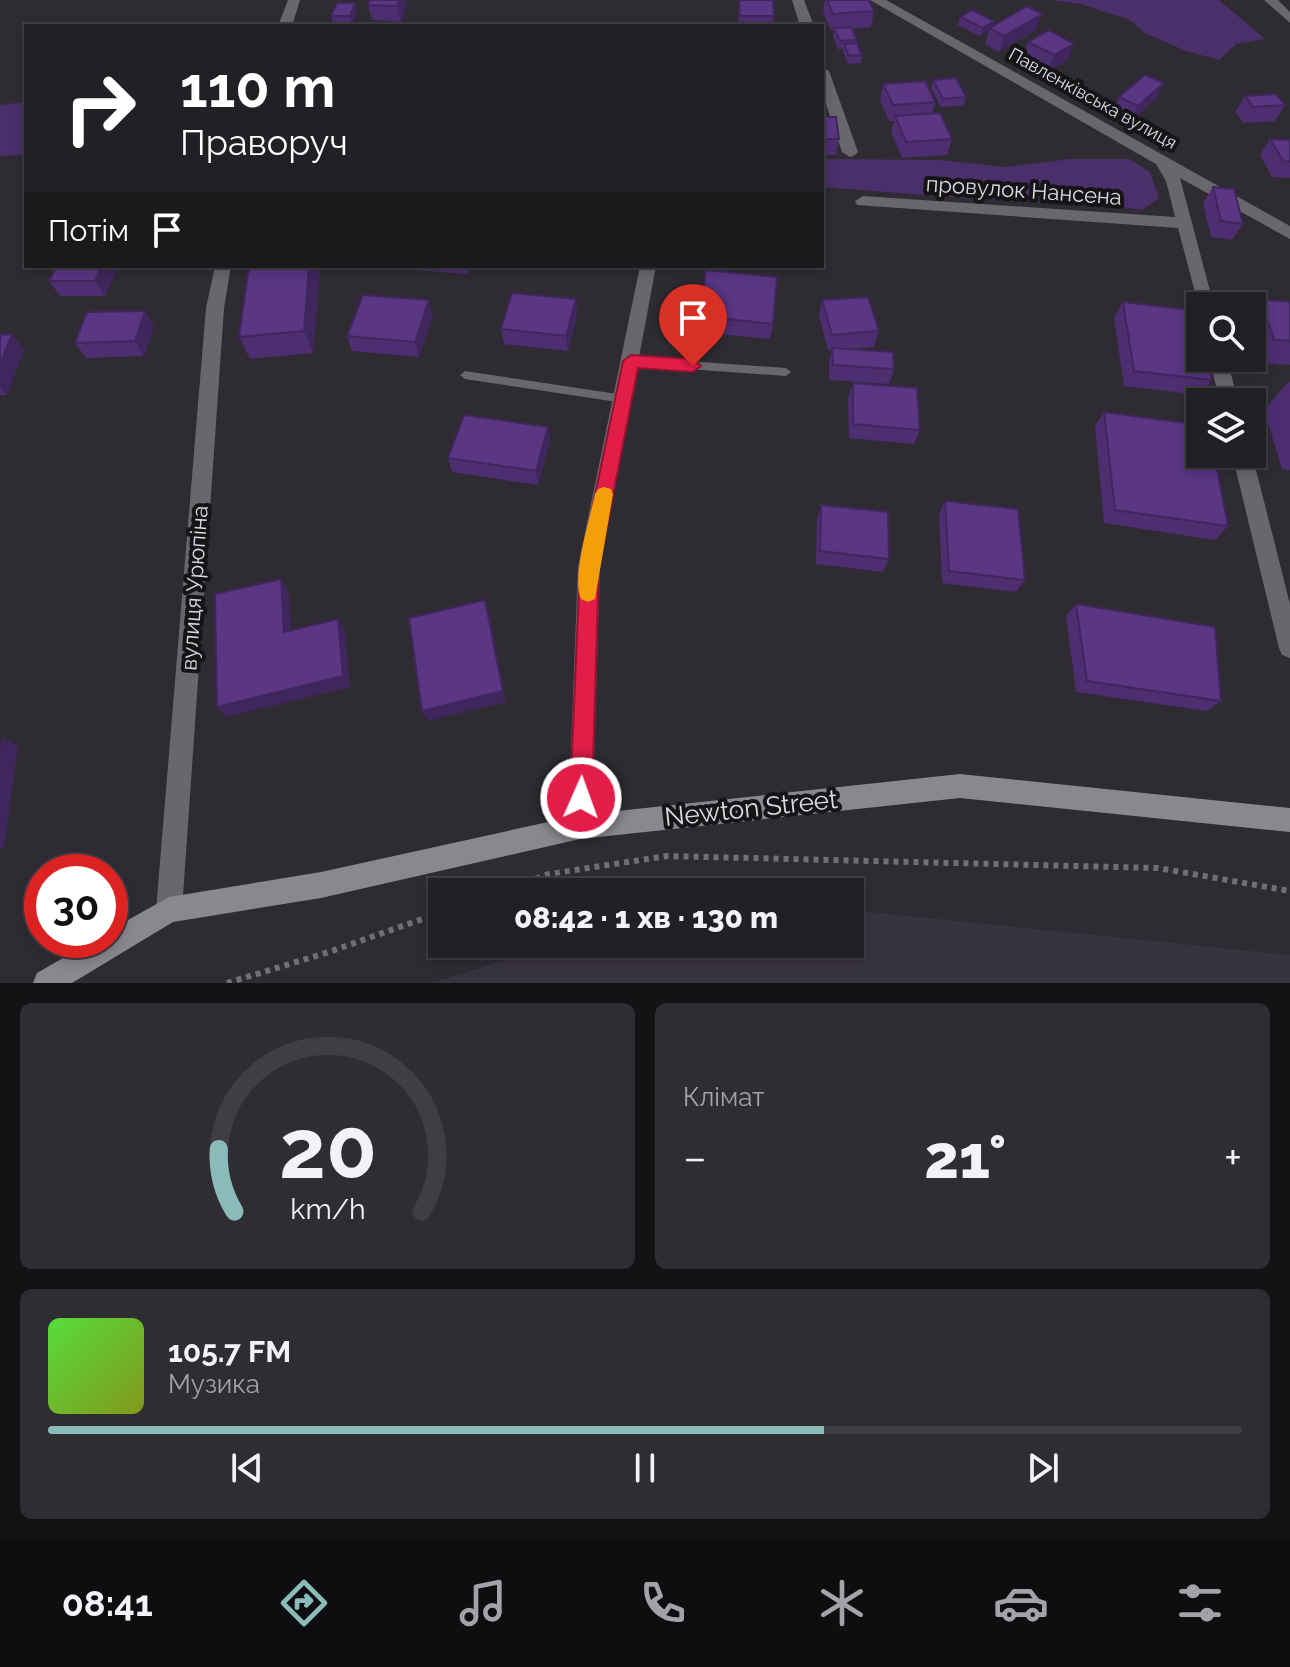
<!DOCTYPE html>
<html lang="uk">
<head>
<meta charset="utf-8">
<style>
  :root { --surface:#222026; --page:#2e2d32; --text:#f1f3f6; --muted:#a2a3a7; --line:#3f3e43; --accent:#8bbbb9 }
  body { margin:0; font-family:Raleway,sans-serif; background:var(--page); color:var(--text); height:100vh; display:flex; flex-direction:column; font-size:30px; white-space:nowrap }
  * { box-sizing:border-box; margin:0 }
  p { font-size:26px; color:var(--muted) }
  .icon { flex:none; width:44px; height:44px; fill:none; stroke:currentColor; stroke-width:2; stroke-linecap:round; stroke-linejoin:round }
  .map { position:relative; height:983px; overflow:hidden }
  .side { display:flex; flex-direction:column; gap:20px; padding:20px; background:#131215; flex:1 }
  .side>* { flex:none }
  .hud { position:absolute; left:24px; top:24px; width:800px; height:244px; border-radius:0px; box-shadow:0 4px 12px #0003,0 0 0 2px var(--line); background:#202124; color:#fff; overflow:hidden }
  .fabs { position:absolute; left:1186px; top:292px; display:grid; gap:16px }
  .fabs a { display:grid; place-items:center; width:80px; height:80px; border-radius:0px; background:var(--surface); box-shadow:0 4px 12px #0003,0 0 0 2px var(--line); font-size:40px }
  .speed { position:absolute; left:24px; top:854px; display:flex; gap:16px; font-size:40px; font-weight:700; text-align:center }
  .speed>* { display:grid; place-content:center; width:104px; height:104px; border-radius:50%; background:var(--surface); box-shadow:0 4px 12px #0003,0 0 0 2px var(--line); line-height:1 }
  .speed .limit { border:12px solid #d22; background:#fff; color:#111 }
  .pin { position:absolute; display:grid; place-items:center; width:68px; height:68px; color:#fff; margin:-82px -34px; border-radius:50% 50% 50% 0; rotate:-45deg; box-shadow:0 0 8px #0007 }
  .pin .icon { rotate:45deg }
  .me { position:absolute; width:88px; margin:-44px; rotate:2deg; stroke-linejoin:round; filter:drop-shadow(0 0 6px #0008) }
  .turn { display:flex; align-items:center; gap:28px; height:168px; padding:0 24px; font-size:36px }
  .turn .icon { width:104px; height:104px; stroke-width:2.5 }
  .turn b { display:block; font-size:56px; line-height:68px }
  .then { display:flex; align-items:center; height:76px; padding:0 24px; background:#0003; gap:16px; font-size:30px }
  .big { font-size:60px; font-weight:800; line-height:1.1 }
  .side .tile { flex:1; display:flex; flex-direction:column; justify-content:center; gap:12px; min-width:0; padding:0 28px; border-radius:12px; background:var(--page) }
  .side .dial { align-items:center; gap:0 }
  .dial svg { height:208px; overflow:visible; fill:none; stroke:var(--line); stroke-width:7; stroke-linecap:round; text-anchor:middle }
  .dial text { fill:var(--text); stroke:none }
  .song { display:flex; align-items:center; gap:24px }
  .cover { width:96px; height:96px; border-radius:12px; background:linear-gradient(135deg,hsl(110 70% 55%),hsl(70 70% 35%)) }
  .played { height:8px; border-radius:4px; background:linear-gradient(90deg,var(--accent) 65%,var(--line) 65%) }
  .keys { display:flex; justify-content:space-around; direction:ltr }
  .heat { display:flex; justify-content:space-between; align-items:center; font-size:44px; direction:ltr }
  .side .tiles { flex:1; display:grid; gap:20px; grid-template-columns:1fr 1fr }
  .tile:last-child { grid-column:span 2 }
  .trip { position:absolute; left:428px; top:878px; width:436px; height:80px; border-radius:0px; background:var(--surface); box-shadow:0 4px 12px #0003,0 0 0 2px var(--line); font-weight:800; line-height:80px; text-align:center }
  .dock { display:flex; height:128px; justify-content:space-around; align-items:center; background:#0e0d0f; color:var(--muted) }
  .dock .icon { width:56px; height:56px }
  .dock .active { color:var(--accent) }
  .dock b { font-size:36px; color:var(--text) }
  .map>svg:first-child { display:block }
  .built { fill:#383340 }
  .green { fill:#4a2f6b }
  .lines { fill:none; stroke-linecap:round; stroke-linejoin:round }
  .path { stroke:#716f75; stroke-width:6; stroke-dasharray:5 5; stroke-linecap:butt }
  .lane { fill:#69676b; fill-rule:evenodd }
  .street { fill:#69676b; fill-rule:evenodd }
  .secondary { fill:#8a888e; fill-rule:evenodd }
  .wall { fill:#4d2e71 }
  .shaded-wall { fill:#3f265c }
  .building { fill:#5a3683; stroke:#3f265c; stroke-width:2 }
  .route { fill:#e11d48; stroke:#92132f; stroke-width:2 }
  .slow { fill:#f59e0b }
  .labels { text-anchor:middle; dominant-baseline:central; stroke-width:8; stroke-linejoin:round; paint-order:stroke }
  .far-street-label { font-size:18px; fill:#dcdadf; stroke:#151417 }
  .street-label { font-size:22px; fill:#dcdadf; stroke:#151417 }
  .near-street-label { font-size:26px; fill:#dcdadf; stroke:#151417 }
</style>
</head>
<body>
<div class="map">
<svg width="1290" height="983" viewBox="0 0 1290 983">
  <rect width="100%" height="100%" fill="#2e2b32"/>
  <!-- built -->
  <path class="built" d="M850 910 1290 955V983H432L555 944H850Z"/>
  <!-- green -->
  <path class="green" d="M1051 0H1219L1265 39 1236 44 1219 60 1186 51 1145 33 1130 20 1081 4Z
    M26 102V155L0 156V105Z
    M822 159 940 160 1006 167 1070 159H1129L1150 172 1159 198 1142 210 1092 202 975 199 822 187Z"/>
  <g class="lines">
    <!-- path -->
    <path class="path" d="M498 892 549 874 667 856 1158 868 1290 891
      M227 983 329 952 442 912"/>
    <!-- lane -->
    <path class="lane" d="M631 357 786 368 791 372 786 376 631 365 626 361Z
      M465 371 624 395 629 399 624 403 465 379 460 375Z"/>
    <!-- street -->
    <path class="street" d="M288 0H300L292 26H278Z
      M792 0H804L814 26H800Z
      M870 0H886L1290 226V239L1180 178 1214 306H1200V311L1178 228 857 205 855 201 863 196 1175 217 1166 181 1156 164Z
      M1264 0H1278L1290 12V23Z
      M822 67 829 71 858 152 855 155 850 157 842 152 822 92Z
      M215 266H231L224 308 182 910 178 919 169 923 160 919 156 910 206 308Z
      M640 266H656L600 567 592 827 589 836 580 839 571 836 568 827 578 567Z
      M1209 358H1227L1238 402H1220Z
      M1232 454H1252L1290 604V658L1282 655 1279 648Z"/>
    <!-- secondary -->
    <path class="secondary" d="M960 774 1290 808V832L960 798 580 839 321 898 173 922 72 983H33L37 973 94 940H110V930L169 897 321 872 580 815Z"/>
  </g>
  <!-- wall -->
  <path class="wall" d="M370 0H409H405L406 8 401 22 372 20 368 5Z
    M739 0 774 16 773 26H738Z
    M825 0H869L874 11 871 27 852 29 857 40 856 43 862 55 861 63 848 64 843 52V49H838L833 36 834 30H831L823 12Z
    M355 3 357 11 352 24H333L331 16Z
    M1042 14 1036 30 999 52 985 44 989 31 980 36 958 25 960 17 992 26Z
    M1028 42 1068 60 1048 71 1023 57Z
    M933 80 966 97 963 106 941 107 931 88Z
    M883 84 935 102 932 114 952 139 947 155 902 158 891 132 894 121H889L880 100Z
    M1245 96 1285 105 1275 121 1244 123 1235 112Z
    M1119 97 1156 99 1130 122 1112 113Z
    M822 117 839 139 836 155H822Z
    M1270 139 1290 140V178L1272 177 1260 155Z
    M1213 187 1243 224 1232 240 1211 237 1203 203Z
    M119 266 105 296H60L49 281Z
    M320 266 313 353 250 359 239 337Z
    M402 266H471L468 274 403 269Z
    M576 299 577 315 568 351 504 344 501 329Z
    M1260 299 1290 302V365L1256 362 1252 349V310Z
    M822 300 879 331 874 347 847 349 894 369 889 384 829 380V363L832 350H828L819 316Z
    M1123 302 1212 380 1201 395 1124 386 1114 318Z
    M433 316 419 357 352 351 347 336Z
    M699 316 773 324 770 339 698 332Z
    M154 326 144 356 86 358 75 343Z
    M0 335 24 349 7 395H0Z
    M1288 382H1290V470L1282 469 1264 410Z
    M853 383 920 430 914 444 849 438 848 398Z
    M1104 412 1228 526 1215 540 1104 523 1095 426Z
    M548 427 550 441 538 485 452 472 448 458Z
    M945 501 1025 580 1016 592 942 583 939 514Z
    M821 505 889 559 883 572 816 564 817 519Z
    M1076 604 1221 701 1207 711 1076 692 1066 616Z"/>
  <!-- shaded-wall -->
  <path class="shaded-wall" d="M400 0H405L406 8 401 22 397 6Z
    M355 3 357 11 352 24 350 16Z
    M1042 14 1036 30 999 52 1004 36Z
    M994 21 992 29 990 28 989 31 980 36 983 28Z
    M1074 44 1068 60 1048 71 1054 55Z
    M1164 83 1156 99 1130 122 1138 106Z
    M102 266H119L105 296 95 281Z
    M309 266H320L313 353 304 331Z
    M576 299 577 315 568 351 566 336Z
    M429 300 433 316 419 357 415 342Z
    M145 311 154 326 144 356 135 341Z
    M12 334 24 349 7 395 0 387V364Z
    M548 427 550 441 538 485 536 471Z
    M281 579 289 591 292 644 284 632Z
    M485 600 489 612 506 702 428 721 422 711Z
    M338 619 345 631 350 687 227 717 217 707Z
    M2 737 18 746 4 848 0 849V748Z"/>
  <!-- building -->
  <path class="building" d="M370 0H400L397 6 368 5Z
    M739 0H773L774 16H740Z
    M827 0H869L874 11 833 14Z
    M337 3H355L350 16H331Z
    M1027 6 1042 14 1004 36 990 28Z
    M972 10 994 21 983 28 960 17Z
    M851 27 857 40 840 41 834 28Z
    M1049 30 1074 44 1054 55 1028 42Z
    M857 43 862 55 849 56 844 44Z
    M1145 75 1164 83 1138 106 1119 97Z
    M956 78 966 97 943 99 933 80Z
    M925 81 935 102 893 105 883 84Z
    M1276 94 1285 105 1253 107 1245 96Z
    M940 113 952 139 906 142 895 116Z
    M822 117H836L839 139H822Z
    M1270 139 1290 140V162L1283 161Z
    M1213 187 1234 189 1243 224 1221 221Z
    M57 266H102L95 281H49Z
    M249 266H309L304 331 239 337Z
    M706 270 777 277 773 324 699 316Z
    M512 293 576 299 566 336 501 329Z
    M363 295 429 300 415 342 347 336Z
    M868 297 879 331 832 335 822 300Z
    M1260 299 1290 302V341L1274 340Z
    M1123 302 1198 311 1200 323V358H1208L1212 380 1134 371Z
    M145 311 135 341 75 343 87 312Z
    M12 334 0 364V335Z
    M832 348 893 352 894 369 833 365Z
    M853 383 917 388 920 430 853 424Z
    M1104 412 1200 425V454H1214L1228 526 1115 510Z
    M464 415 548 427 536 471 448 458Z
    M945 501 1018 509 1025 580 949 571Z
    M821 505 888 512 889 559 820 551Z
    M281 579 284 632 338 619 343 676 217 707 215 594Z
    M485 600 503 691 422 711 409 618Z
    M1076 604 1215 627 1221 701 1087 681Z"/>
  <!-- route -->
  <path class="route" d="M631 355 693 359 701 366 693 372 638 368 599 567 592 798 589 806 581 809 573 806 570 798 580 567 623 361Z"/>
  <!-- slow -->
  <path class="slow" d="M604 487 611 489 613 494 595 599 588 602 581 599C571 577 590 519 595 494L598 489Z"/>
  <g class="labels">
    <!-- far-street labels -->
    <g class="far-street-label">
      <text transform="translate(1093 98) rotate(29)">Павленківська вулиця</text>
    </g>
    <!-- street labels -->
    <g class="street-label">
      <text transform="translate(1024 190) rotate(4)">провулок Нансена</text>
      <text transform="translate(194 588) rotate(-86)">вулиця Урюпіна</text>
    </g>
    <!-- near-street labels -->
    <g class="near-street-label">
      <text transform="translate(751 808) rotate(-6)">Newton Street</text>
    </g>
  </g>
</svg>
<div class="fabs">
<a><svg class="icon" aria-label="search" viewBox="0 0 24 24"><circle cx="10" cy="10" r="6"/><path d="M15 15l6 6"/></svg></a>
<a><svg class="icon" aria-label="layers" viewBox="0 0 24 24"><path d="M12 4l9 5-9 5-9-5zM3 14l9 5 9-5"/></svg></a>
</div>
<div class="speed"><div class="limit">30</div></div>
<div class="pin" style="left:693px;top:366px;background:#d93025"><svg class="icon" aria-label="arrive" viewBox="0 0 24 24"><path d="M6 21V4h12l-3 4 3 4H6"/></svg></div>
<svg class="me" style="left:581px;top:798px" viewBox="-20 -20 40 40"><circle r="17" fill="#e11d48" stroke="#fff" stroke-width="3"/><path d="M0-11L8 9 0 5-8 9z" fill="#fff"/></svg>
<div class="trip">08:42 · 1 хв · 130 m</div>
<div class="hud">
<div class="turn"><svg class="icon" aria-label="right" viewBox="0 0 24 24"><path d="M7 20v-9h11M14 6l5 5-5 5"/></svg><div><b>110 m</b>Праворуч</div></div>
<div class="then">Потім<svg class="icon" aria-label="arrive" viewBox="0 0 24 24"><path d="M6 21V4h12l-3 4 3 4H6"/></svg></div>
</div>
</div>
<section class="side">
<div class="tiles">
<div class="tile dial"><svg viewBox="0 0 100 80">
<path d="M14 69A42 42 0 1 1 86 69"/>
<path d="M14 69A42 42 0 0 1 8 45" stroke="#8bbbb9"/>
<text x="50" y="56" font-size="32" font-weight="700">20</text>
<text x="50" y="72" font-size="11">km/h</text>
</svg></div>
<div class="tile"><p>Клімат</p>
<div class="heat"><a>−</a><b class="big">21°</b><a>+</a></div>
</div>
<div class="tile">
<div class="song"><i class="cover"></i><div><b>105.7 FM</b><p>Музика</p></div></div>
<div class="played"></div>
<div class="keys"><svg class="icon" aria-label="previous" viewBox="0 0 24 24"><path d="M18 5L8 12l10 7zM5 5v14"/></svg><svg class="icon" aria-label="pause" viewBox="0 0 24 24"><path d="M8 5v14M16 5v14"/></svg><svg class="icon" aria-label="next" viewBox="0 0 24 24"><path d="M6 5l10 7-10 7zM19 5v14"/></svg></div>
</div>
</div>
</section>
<nav class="dock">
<b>08:41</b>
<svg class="icon active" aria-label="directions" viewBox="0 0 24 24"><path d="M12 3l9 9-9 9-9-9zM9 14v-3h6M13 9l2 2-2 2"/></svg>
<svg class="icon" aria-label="music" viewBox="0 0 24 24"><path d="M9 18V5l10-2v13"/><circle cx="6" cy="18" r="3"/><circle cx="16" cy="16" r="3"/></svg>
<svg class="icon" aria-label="phone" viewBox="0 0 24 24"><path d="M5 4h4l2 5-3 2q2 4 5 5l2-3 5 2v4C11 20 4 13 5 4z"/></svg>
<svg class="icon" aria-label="climate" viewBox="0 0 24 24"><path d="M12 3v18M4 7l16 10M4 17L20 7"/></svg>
<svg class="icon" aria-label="car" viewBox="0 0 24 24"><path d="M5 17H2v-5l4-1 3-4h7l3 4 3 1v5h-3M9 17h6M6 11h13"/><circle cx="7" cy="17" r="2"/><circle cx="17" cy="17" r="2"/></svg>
<svg class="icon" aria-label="filters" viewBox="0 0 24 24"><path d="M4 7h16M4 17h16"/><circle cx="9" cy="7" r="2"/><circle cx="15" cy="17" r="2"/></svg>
</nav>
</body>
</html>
